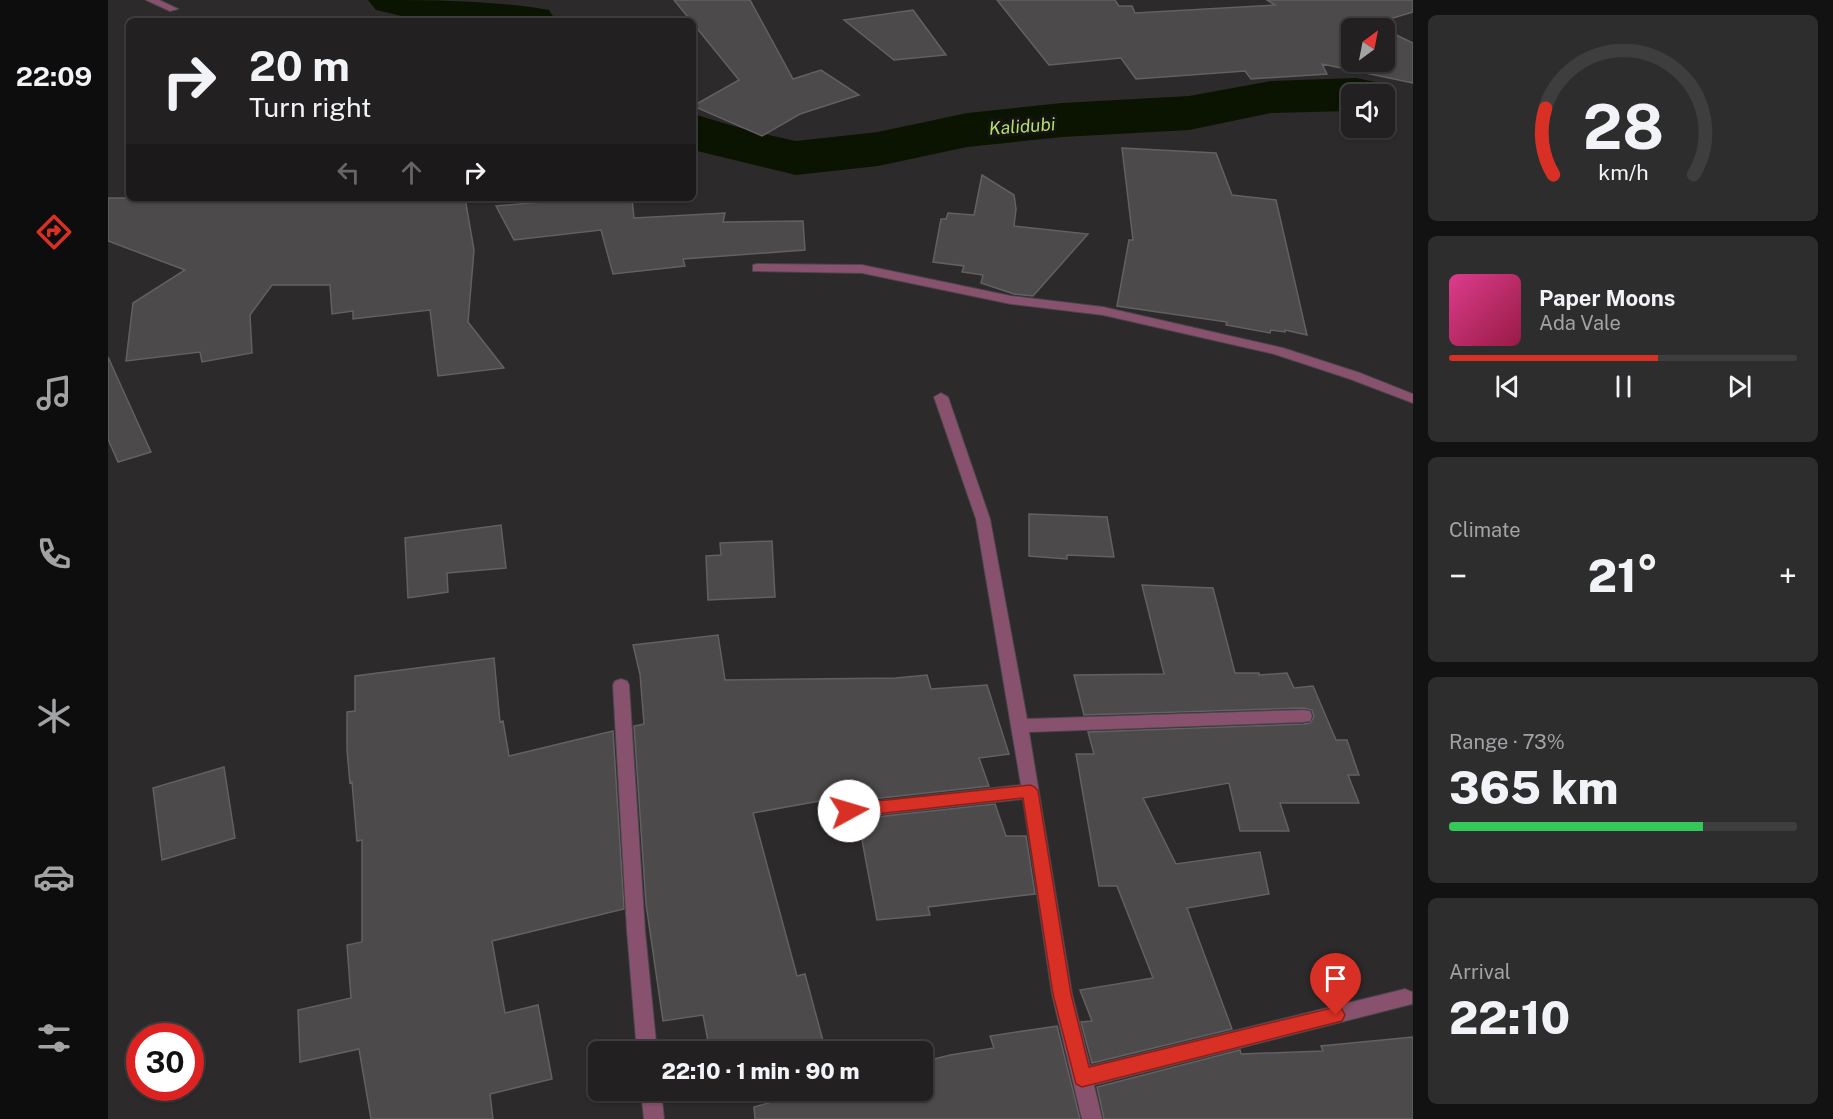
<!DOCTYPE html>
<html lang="en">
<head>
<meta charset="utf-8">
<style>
  :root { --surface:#222021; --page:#2e2d2e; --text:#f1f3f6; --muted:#a2a3a5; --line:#3f3e3f; --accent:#d93025 }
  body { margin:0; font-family:"Public Sans",sans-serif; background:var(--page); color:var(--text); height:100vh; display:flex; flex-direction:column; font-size:22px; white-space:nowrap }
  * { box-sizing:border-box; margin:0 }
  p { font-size:20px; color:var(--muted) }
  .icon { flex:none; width:33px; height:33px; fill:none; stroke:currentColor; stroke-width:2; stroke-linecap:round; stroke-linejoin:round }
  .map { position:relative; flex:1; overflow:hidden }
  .side { display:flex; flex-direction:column; gap:15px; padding:15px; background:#131212; width:420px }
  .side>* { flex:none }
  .top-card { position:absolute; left:18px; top:18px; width:570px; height:183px; border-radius:9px; box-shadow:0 2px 4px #0004,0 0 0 2px var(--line); background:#222021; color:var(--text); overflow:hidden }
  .needle { width:39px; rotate:32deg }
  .fabs { position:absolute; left:1233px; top:18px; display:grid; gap:12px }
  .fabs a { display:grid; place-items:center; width:54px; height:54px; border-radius:9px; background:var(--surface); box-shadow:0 2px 4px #0004,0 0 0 2px var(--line); font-size:30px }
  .speed { position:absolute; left:18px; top:1023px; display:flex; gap:12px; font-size:30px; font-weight:700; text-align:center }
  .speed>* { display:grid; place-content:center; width:78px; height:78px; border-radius:50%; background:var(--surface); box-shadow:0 2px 4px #0004,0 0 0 2px var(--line); line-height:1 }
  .speed .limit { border:9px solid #d22; background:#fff; color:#111 }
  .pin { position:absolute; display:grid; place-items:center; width:51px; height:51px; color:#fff; margin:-62px -26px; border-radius:50% 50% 50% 0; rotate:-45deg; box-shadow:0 0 6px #0007 }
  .pin .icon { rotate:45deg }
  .me { position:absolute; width:66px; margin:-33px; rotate:84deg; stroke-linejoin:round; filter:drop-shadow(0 0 4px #0008) }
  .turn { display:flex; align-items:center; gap:21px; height:126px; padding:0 24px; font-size:27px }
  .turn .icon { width:78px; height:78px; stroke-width:2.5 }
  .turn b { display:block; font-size:42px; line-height:51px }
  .lanes { display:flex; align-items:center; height:57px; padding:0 24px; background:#0003; justify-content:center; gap:30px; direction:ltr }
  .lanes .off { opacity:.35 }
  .big { font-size:45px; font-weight:800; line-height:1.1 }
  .side .tile { flex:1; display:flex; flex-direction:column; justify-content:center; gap:9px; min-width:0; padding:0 21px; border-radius:9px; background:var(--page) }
  .side .dial { align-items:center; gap:0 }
  .dial svg { height:156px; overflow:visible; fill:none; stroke:var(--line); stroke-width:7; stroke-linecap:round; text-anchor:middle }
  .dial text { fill:var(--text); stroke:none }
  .song { display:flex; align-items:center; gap:18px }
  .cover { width:72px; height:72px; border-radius:9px; background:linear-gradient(135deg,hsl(330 70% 55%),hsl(340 70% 35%)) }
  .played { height:6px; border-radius:3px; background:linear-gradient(90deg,var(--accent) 60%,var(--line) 60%) }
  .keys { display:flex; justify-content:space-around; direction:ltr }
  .heat { display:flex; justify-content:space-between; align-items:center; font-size:33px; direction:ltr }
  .charge { height:9px; border-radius:4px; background:linear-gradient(90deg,#34c759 73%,var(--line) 0) }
  .trip { position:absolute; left:480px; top:1041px; width:345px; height:60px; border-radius:9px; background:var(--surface); box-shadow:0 2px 4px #0004,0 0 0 2px var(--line); font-weight:800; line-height:60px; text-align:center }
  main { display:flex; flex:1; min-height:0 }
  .tab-bar { display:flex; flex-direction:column; width:108px; justify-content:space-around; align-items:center; background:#0e0d0d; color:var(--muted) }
  .tab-bar .icon { width:42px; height:42px }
  .tab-bar .selected { color:var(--accent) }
  .tab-bar b { font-size:27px; color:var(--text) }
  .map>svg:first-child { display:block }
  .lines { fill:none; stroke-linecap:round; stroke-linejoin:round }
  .river { fill:#0b1400; fill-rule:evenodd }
  .building { fill:#4d4a4c; stroke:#636061; stroke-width:1.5 }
  .street-casing { stroke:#494648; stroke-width:2 }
  .street { fill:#88516d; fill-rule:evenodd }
  .route { fill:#d93025; stroke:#8d1f18; stroke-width:1.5 }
  .labels { text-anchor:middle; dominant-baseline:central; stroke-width:6; stroke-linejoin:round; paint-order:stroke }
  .far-water-label { font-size:18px; font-style:italic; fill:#b6df6a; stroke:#151314 }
</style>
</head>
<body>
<main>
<nav class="tab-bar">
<b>22:09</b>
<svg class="icon selected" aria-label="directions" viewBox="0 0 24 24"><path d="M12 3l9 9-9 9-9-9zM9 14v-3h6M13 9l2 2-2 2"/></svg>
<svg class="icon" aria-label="music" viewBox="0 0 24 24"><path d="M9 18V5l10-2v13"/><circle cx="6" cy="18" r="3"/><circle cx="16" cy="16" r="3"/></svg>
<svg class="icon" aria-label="phone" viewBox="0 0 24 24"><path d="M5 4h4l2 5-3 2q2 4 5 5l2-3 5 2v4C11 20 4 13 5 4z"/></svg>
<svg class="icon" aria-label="climate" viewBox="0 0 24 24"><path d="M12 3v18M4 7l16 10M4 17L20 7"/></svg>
<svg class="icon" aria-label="car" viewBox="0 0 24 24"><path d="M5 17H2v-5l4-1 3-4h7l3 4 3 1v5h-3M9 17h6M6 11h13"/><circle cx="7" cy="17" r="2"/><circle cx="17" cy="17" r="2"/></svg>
<svg class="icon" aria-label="filters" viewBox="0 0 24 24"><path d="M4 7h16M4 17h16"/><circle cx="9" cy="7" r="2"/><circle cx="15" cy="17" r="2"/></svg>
</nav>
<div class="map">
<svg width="1305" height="1119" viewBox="0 0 1305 1119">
  <rect width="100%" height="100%" fill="#2d2a2c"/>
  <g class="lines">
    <!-- river -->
    <path class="river" d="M260 0C320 0 382 0 441 10L448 21H315L268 10Z
      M1248 78 1267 82 1275 94H1244V111L1163 113 1081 130 954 137 859 147 770 166 688 175 585 150V114L643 131 688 141 770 132 859 113 954 103 1081 96 1163 81Z"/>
  </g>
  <!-- building -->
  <path class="building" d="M566 0H642L685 79 713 70 751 95 692 114 654 136 585 106 631 80Z
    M889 0H1007L1011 6H1024L1027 13 1167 5 1159 0H1305V12L1265 24 1275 28H1244V62H1276V29L1305 43V83L1214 64 1219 74 1143 79 1137 71 1028 79 1013 58 941 65Z
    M805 10 838 55 786 60 736 20Z
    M1014 148 1108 153 1124 195 1168 200 1199 335 1177 330V332L1163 330 1162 333 1118 325 1119 322 1009 306 1021 240H1025Z
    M874 175 906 195 908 209 906 226 980 234 925 296 906 294 873 283 875 275 854 272 856 266 825 262 833 219H838L840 213 866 215Z
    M0 198H357L366 250 360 322 396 368 330 376 322 310 245 319V311L224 314 222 285H164L142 315 144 353 94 362 92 352 18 361 25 303 77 270 0 241Z
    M478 198H524L526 218 617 213 615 222 695 221 697 250 575 259 577 266 505 274 493 230 406 240 388 206Z
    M0 357 43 452 10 462 0 439Z
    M921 514 999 517 1006 557 959 555V559L921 556Z
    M393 525 398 568 339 573 340 592 300 598 297 538Z
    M664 541 667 597 600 600 598 556 613 555 612 543Z
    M1034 585 1105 588 1127 673H1151V675L1179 673 1186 688 1205 686 1228 740H1239L1251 775H1240L1251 803H1172L1181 831H1132L1121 783 1035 798 1068 864 1152 852 1161 894 1079 908 1124 1029 984 1063 973 1022 984 1021 972 990 1045 978 1009 886H991L968 754H986L980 732 1196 724 1202 723 1206 717 1204 710 1196 708 976 715 966 675 1056 674Z
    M610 635 617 680 788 678 819 675 823 689 879 685 901 754 871 758 881 786 746 801 745 795 645 813 689 976 697 974 718 1052H602L595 1015 555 1021 538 904 526 726 536 724 532 674 525 645Z
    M386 658 392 722 395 721 401 756 505 731 516 909 384 941 397 1013 430 1005 444 1079 382 1094 385 1119H263L251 1049 192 1062 190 1010 243 998 239 945 254 942V840L249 841 244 782 242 783 239 750V712L247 711V676Z
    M116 767 127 838 54 860 45 788Z
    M887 804 898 836H918L927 894 820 907 822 915 769 920 750 819Z
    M949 1026 972 1119H647L646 1107 708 1090H814V1062L842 1055 886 1048 882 1036Z
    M1305 1037V1119H996L989 1087 1132 1050 1133 1054 1215 1051 1213 1046Z"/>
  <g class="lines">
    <!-- street casing -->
    <g class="street-casing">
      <path id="street" d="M38 0H51L70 9 62 11Z
        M649 264 754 265 903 296 995 307 1175 348 1252 373 1305 394V403L1242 379 1166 354 995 315 903 304 754 273 645 271V265Z
        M833 393 840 397 882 519 919 719 1196 710 1202 711 1204 716 1202 721 1196 722 921 732 964 994 982 1066 1297 989 1304 992V1004L986 1085 994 1119H974L944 994 915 799 741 818 735 816 732 811 735 806 741 804 913 785 868 519 826 397Z
        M513 679 519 681 521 685 537 931 549 1052H529L519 931 505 685 507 681Z
        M533 1090H553L556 1119H536Z"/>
    </g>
    <!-- street -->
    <use href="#street" class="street"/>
  </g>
  <!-- route -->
  <path class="route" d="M922 785 927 787 930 791 963 994 981 1067 1228 1007 1234 1009 1237 1015 1234 1021 974 1087 968 1084 945 994 915 798 741 817 735 816 733 811 735 806 741 804Z"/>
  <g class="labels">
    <!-- far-water labels -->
    <g class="far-water-label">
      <text transform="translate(914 126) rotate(-4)">Kalidubi</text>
    </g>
  </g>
</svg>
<div class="fabs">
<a><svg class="needle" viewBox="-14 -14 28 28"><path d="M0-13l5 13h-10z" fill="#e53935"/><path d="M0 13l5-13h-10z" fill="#a2a3a5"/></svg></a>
<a><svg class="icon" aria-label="sound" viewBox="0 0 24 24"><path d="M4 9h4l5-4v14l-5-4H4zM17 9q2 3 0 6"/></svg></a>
</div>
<div class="speed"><div class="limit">30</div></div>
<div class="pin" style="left:1228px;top:1015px;background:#d93025"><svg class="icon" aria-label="arrive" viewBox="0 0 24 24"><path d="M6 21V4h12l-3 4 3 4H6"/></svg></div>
<svg class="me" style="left:741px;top:811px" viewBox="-20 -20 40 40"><circle r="19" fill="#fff"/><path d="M0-13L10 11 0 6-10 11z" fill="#d93025"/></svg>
<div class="trip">22:10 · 1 min · 90 m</div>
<div class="top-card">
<div class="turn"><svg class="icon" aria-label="right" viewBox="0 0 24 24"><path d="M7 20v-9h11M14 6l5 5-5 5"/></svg><div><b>20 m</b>Turn right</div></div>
<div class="lanes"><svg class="icon off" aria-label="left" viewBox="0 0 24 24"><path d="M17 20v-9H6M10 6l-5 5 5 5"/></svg><svg class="icon off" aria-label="ahead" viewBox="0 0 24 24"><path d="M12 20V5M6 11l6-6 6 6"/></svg><svg class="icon" aria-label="right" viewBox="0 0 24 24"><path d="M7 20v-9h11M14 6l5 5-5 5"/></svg></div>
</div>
</div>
<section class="side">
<div class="tile dial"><svg viewBox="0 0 100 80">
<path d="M14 69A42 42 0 1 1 86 69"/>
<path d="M14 69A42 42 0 0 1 10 35" stroke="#d93025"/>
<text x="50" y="56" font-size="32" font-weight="700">28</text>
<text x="50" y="72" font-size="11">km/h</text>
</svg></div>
<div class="tile">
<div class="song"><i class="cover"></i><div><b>Paper Moons</b><p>Ada Vale</p></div></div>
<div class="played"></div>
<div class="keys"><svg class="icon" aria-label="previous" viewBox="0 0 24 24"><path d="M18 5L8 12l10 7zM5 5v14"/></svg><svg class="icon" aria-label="pause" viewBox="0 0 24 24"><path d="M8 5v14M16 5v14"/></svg><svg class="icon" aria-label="next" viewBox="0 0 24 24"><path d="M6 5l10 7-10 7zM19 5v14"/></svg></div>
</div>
<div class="tile"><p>Climate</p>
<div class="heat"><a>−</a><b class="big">21°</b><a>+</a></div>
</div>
<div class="tile"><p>Range · 73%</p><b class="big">365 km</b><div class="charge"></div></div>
<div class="tile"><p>Arrival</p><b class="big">22:10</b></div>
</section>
</main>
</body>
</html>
